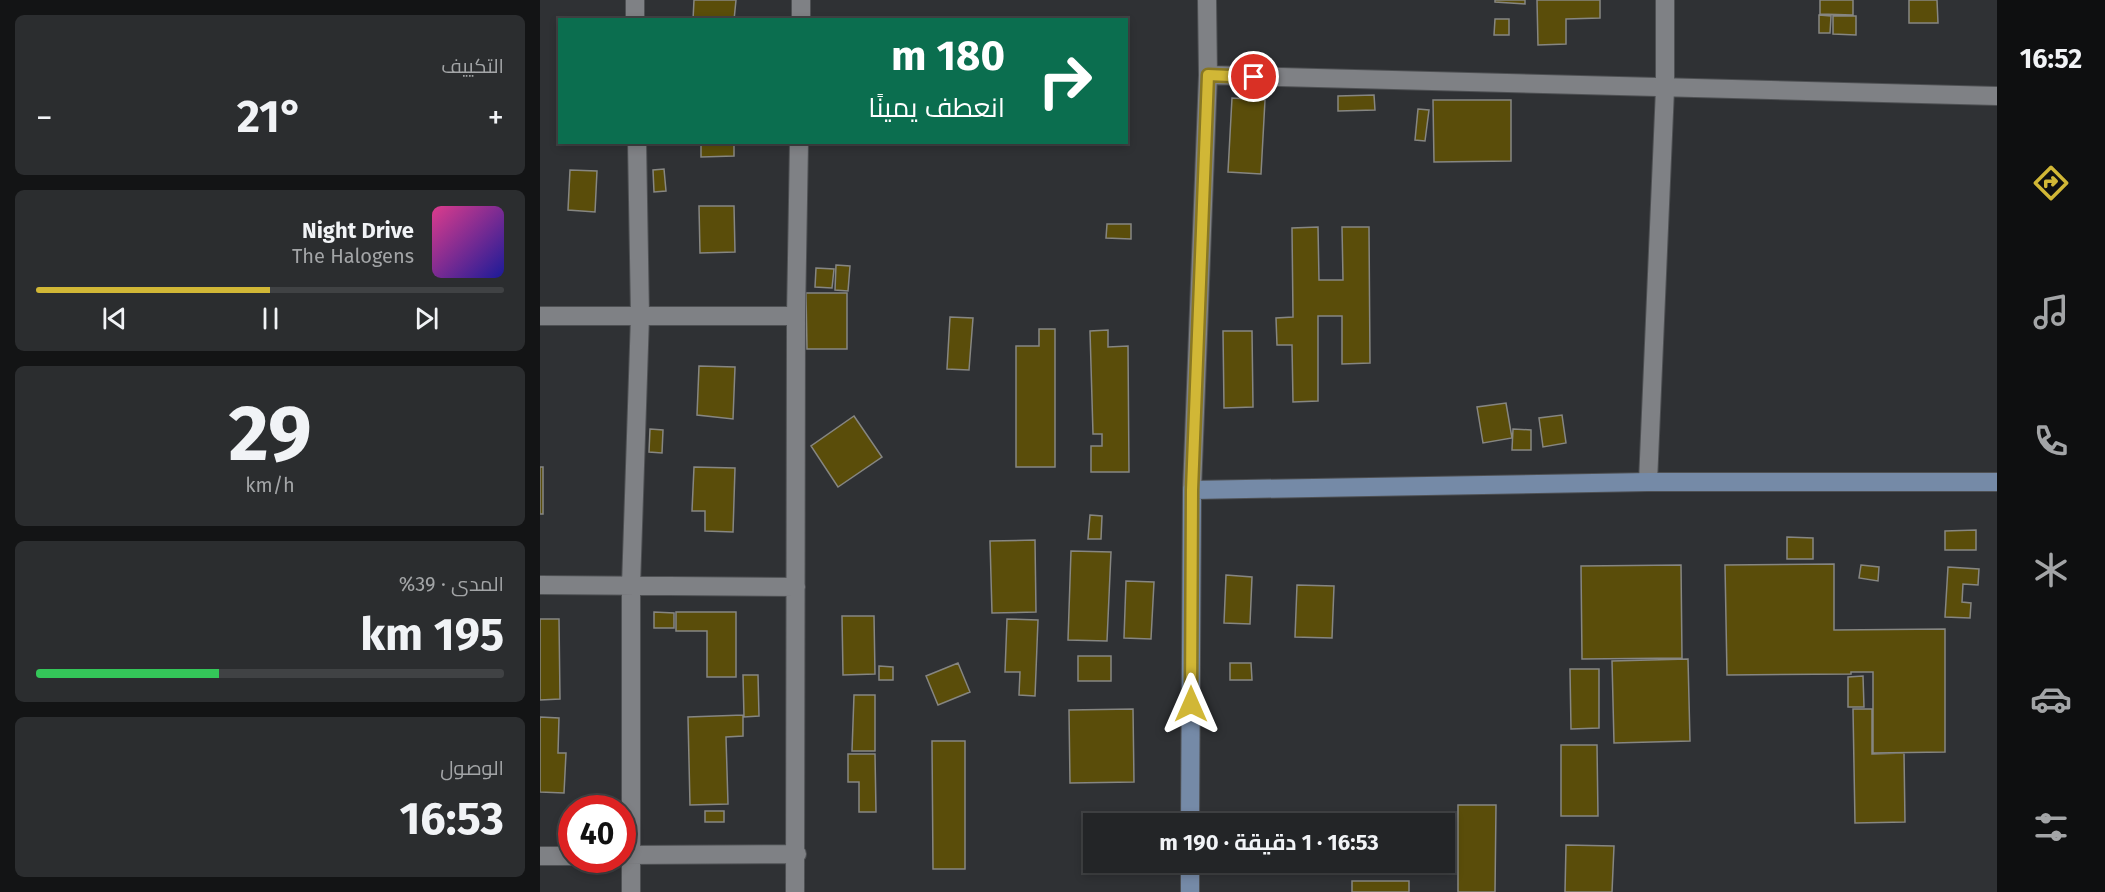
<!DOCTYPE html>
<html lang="ar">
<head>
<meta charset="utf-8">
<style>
  :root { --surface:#232527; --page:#2b2d2f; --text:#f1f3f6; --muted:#a3a5a7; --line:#404244; --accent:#d1b736 }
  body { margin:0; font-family:"Fira Sans",Cairo,sans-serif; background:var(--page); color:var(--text); direction:rtl; height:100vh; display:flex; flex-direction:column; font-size:22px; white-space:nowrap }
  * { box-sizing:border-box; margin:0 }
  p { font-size:20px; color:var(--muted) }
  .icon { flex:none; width:33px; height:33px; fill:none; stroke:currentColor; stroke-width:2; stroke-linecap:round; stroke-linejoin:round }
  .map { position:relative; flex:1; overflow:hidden; direction:ltr }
  .panel { display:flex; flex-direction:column; gap:15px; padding:15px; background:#131415; width:540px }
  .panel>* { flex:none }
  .banner { position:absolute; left:18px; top:18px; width:570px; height:126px; border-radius:0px; box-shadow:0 3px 9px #0003,0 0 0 2px var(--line); direction:rtl; background:#0b6e4f; color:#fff; overflow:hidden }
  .speed { position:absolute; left:18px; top:795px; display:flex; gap:12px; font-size:30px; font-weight:700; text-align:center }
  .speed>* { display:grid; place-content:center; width:78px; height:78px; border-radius:50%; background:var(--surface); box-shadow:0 3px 9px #0003,0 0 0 2px var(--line); line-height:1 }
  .speed .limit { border:9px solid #d22; background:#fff; color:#111 }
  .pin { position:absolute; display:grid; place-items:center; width:51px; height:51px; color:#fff; margin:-26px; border:3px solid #fff; border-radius:50%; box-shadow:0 2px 6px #0007 }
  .me { position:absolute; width:66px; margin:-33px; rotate:0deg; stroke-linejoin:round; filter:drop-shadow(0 0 4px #0008) }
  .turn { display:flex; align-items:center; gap:21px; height:126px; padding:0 24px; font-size:27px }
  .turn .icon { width:78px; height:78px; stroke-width:2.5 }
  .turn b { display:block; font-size:42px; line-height:51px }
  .big { font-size:45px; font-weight:700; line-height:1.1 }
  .panel .tile { flex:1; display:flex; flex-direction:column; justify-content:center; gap:9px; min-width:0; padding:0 21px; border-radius:9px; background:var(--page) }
  .panel .dial { align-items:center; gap:0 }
  .dial b { font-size:78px; line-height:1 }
  .song { display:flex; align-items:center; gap:18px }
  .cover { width:72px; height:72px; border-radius:9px; background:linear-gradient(135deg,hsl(330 70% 55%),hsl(240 70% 35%)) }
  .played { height:6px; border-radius:3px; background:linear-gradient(90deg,var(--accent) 50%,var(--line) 50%) }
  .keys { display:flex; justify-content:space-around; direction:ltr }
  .heat { display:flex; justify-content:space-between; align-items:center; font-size:33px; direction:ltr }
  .charge { height:9px; border-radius:4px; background:linear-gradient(90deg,#34c759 39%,var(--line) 0) }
  .trip { position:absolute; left:543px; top:813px; width:372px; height:60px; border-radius:0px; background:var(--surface); box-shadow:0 3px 9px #0003,0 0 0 2px var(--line); font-weight:700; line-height:60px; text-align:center; direction:rtl }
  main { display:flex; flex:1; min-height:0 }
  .dock { display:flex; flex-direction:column; width:108px; justify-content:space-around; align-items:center; background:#0e0f10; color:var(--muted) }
  .dock .icon { width:42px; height:42px }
  .dock .current { color:var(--accent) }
  .dock b { font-size:27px; color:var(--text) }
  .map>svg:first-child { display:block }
  .building { fill:#5a4d0a; stroke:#868682; stroke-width:1.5 }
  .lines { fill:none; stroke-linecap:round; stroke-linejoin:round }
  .street-casing { stroke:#4e5053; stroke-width:20 }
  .secondary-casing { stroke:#4e5053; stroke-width:20 }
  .street { stroke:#7f8185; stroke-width:18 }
  .secondary { stroke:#758aa7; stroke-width:18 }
  .route-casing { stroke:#887723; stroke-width:15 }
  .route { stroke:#d1b736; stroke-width:10 }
</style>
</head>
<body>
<main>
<nav class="dock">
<b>16:52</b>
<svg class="icon current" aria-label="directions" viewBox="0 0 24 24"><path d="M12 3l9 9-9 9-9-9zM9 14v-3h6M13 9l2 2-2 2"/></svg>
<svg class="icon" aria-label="music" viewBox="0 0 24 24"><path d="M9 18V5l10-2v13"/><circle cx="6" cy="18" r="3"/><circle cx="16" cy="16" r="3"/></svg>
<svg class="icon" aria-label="phone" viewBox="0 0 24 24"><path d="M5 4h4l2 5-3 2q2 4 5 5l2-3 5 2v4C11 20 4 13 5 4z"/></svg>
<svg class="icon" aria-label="climate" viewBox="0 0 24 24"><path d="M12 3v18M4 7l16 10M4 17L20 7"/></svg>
<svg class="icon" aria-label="car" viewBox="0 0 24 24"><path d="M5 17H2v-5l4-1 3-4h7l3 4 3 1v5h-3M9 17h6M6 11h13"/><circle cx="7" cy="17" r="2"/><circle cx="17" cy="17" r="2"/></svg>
<svg class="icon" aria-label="filters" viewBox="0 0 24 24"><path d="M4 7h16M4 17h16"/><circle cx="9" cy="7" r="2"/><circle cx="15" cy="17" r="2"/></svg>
</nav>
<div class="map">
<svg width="1457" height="892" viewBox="0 0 1457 892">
  <rect width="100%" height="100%" fill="#2f3134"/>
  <!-- building -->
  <path class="building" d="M154 0H196L194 20H153Z
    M955 0H985V4L955 2Z
    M997 0H1060V18L1026 19V44L998 45Z
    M1280 0H1313V15L1280 14Z
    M1369 0H1397L1398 23H1369Z
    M1279 15 1291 16 1290 33H1279Z
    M1293 16H1316V35L1293 34Z
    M955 19H969V35H954Z
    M834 95 835 110 798 111V96Z
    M692 98 725 100 721 174 688 172Z
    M893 100H971V161L894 162Z
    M878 109 889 110 885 141 875 140Z
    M161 142H194V156L161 157Z
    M124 169 126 191 114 192 113 170Z
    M30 170 57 171 55 212 28 210Z
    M159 206H194L195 252 160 253Z
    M567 224H591V239L566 238Z
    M778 227 779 280H803L802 227H829L830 363 802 364V316H778V401L753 402 752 345H737L736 318 753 317 752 228Z
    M296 265 310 266 308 291 295 290Z
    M276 268 294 269 292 288 275 287Z
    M266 293H307V349H267Z
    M410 317 433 318 429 370 407 369Z
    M499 329H515V467H476V346H499Z
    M568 330V347L588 346 589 472H551V446H562V434H553L550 331Z
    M683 331H712L713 407 684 408Z
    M159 366 195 367 193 419 157 415Z
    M966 403 972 438 943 443 937 407Z
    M1022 415 1026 443 1003 447 999 418Z
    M314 416 342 457 298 487 271 446Z
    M110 429 123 430 122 453 109 452Z
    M973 429 991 430V450H972Z
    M0 467H3V514H0Z
    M154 467 195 468 193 532 165 531V511H152Z
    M550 515 562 516 561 539H548Z
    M1436 530V550H1405V531Z
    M1247 537 1273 538V559H1247Z
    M495 540 496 612 452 613 450 541Z
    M531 551 571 552 567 641 528 640Z
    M1294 564V630L1405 629V752L1333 753V672H1311V674L1187 675 1185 565Z
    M1141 565 1142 658 1042 659 1041 566Z
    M1321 565 1339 567 1338 581 1319 578Z
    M1408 567 1439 569 1438 585 1423 584 1422 602 1431 603 1430 618 1405 617Z
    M686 575 712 577 710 624 684 623Z
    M586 581 614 582 611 639 584 638Z
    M757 585 794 586 792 638 755 637Z
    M114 612 134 613V628H114Z
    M136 612H196V677H167V631H136Z
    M302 616H334L335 674 303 675Z
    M0 619H19L20 699 0 700Z
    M467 619 498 620 495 696 479 695 480 672H465Z
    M538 656H571V681H538Z
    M1148 659 1150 741 1074 743 1072 661Z
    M418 663 430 692 398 705 386 676Z
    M690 663H711L712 680H690Z
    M339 666 353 667V680H339Z
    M1030 669H1059V728L1031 729Z
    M203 675H218L219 716 204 717Z
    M1323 676 1324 707H1308V677Z
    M314 695H335V751H312Z
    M593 709 594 782 530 783 529 710Z
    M1313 709H1332V754L1364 753 1365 822 1315 823Z
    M203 715V736L186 737 188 804 150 805 148 717Z
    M0 717 19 718 18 753H26L24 793 0 792Z
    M392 741H425V869H393Z
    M1021 745H1057L1058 816H1021Z
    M308 754H335L336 812H319V782H308Z
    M918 805H956L955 892H918Z
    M165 811H184V822H165Z
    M1026 845 1074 846 1072 892H1025Z
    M812 881H869V892H812Z"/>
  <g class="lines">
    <!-- street casing -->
    <g class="street-casing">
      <path id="street" d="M95 0V20
        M261 20V0
        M668 75 1457 96
        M0 316H256
        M1108 482 1125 89V0
        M652 490 668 75 667 0
        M0 585 256 587
        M82 855 257 854
        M0 856H32
        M91 892V586L100 316 97 142
        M255 892 256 316 259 142"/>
    </g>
    <!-- secondary casing -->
    <g class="secondary-casing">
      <path id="secondary" d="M650 824 652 490 1108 482H1457
        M650 892V862"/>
    </g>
    <!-- street -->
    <use href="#street" class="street"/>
    <!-- secondary -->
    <use href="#secondary" class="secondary"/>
  </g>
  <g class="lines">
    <!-- route casing -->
    <g class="route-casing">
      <path id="route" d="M651 704 652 490 668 75 714 77"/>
    </g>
    <!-- route -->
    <use href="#route" class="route"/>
  </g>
</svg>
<div class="speed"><div class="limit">40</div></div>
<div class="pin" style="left:714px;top:77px;background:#d93025"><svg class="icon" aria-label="arrive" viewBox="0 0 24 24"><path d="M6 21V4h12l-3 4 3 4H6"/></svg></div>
<svg class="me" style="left:651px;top:704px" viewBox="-20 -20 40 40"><path d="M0-17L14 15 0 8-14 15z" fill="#d1b736" stroke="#fff" stroke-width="4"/></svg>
<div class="trip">16:53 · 1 دقيقة · 190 m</div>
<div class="banner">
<div class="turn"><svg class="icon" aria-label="right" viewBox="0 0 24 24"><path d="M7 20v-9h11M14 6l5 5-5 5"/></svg><div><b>180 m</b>انعطف يمينًا</div></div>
</div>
</div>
<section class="panel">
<div class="tile"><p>التكييف</p>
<div class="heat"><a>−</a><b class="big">21°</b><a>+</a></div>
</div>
<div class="tile">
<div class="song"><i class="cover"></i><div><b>Night Drive</b><p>The Halogens</p></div></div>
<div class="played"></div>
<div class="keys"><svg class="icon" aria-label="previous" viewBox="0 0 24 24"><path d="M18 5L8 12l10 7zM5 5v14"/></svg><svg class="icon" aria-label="pause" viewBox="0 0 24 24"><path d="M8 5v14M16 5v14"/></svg><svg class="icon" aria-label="next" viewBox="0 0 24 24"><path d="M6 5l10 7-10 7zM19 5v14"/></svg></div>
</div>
<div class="tile dial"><b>29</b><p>km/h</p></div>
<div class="tile"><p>المدى · 39%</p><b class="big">195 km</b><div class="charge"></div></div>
<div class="tile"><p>الوصول</p><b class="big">16:53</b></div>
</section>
</main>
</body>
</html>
